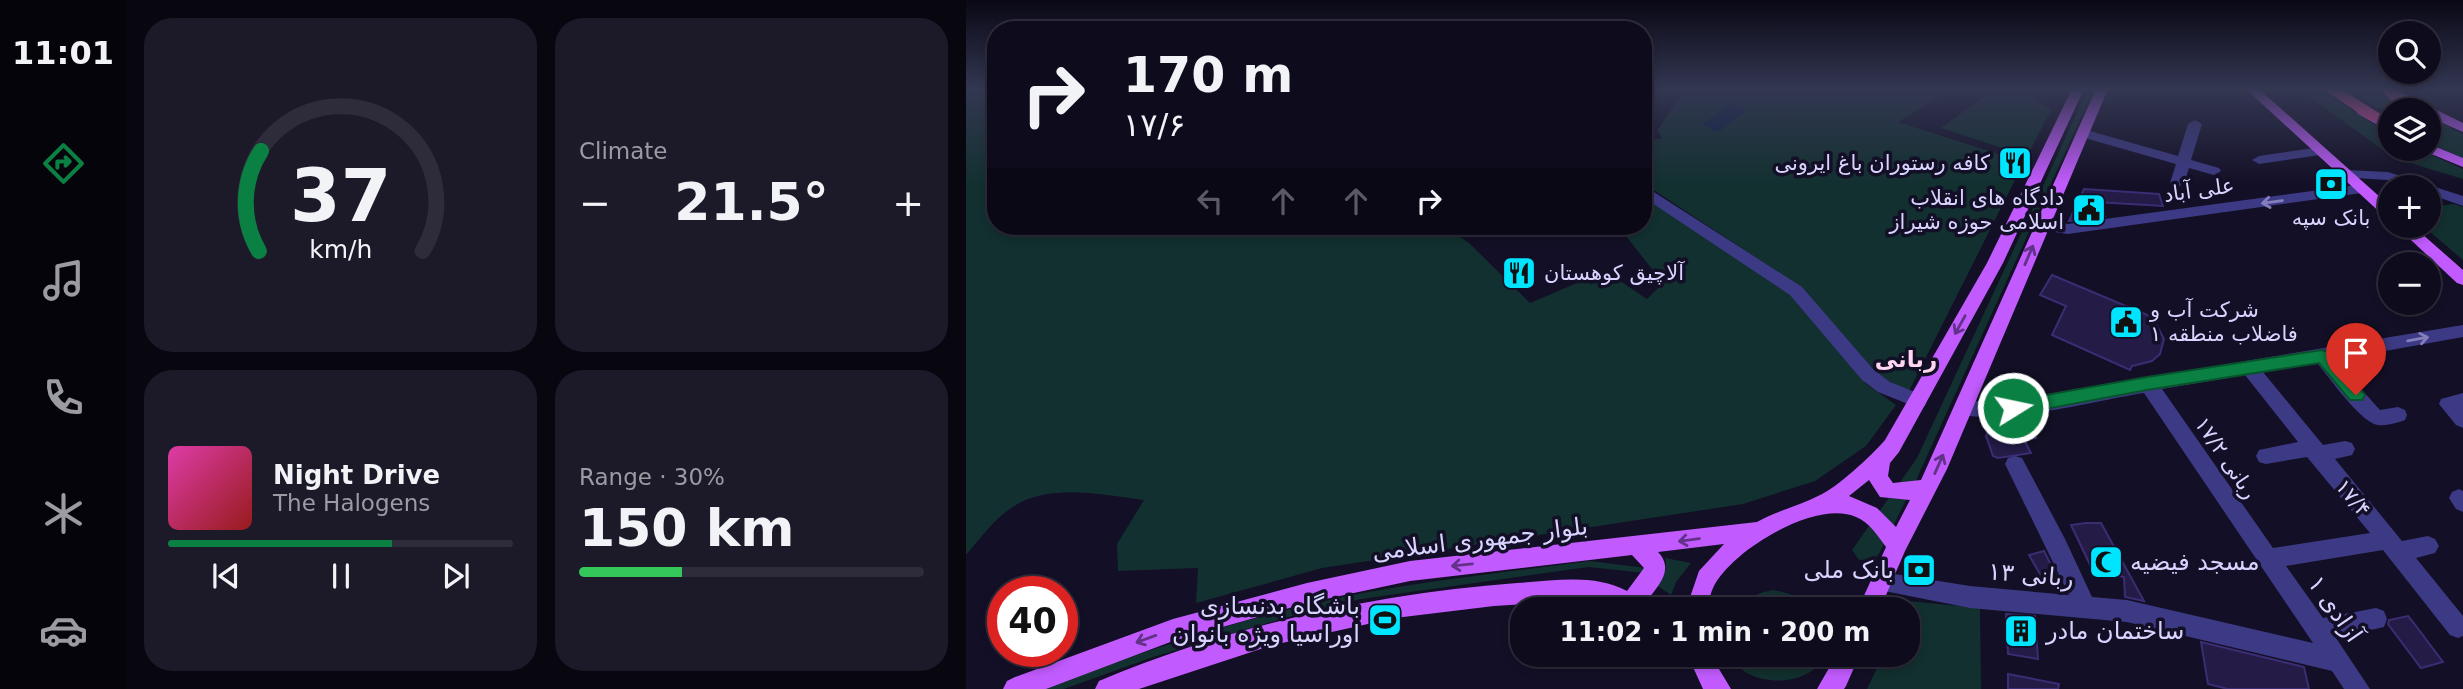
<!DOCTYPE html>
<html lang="en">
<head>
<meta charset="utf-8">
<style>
  :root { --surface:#0e0b1c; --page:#1c1929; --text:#f1f3f6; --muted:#9b9ba3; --line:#2e2b3b; --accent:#0b8043 }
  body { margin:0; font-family:"DejaVu Sans","Noto Naskh Arabic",sans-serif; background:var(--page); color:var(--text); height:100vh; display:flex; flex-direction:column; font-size:26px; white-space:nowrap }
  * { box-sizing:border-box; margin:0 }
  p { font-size:23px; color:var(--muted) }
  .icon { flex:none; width:38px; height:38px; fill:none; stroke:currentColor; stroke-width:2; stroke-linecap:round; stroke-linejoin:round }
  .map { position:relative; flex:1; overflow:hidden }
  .drawer { display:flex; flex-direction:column; gap:18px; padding:18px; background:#08060f; width:840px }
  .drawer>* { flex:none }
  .hud { position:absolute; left:21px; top:21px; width:665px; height:214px; border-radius:28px; box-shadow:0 4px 10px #0003,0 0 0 2px var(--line); background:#0e0b1c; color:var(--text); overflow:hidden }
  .controls { position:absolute; left:1412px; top:21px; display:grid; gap:14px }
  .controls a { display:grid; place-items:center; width:63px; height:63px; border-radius:50%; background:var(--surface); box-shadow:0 4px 10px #0003,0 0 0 2px var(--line); font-size:35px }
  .speed { position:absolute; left:21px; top:576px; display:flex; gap:14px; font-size:35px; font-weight:700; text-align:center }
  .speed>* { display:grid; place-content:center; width:91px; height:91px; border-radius:50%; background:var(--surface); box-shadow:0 4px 10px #0003,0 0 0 2px var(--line); line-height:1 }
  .speed .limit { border:10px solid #d22; background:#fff; color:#111 }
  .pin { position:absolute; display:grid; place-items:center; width:60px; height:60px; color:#fff; margin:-72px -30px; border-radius:50% 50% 50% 0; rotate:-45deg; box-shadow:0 0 7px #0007 }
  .pin .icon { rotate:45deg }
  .me { position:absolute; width:77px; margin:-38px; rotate:80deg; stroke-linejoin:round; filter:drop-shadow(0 0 5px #0008) }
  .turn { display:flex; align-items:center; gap:24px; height:147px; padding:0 21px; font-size:32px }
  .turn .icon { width:91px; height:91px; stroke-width:2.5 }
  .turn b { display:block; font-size:49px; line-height:60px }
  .lanes { display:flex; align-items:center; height:66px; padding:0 21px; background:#0003; justify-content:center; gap:35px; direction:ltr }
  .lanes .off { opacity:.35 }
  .big { font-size:52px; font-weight:700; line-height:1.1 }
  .drawer .widget { flex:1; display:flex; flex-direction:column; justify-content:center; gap:10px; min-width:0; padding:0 24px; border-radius:28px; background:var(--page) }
  .drawer .dial { align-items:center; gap:0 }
  .dial svg { height:182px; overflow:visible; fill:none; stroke:var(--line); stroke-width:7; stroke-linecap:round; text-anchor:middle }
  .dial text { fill:var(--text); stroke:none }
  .song { display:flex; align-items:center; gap:21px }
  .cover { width:84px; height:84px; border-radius:10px; background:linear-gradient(135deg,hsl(320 70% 55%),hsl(0 70% 35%)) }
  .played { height:7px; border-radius:4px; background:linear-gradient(90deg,var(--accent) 65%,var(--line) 65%) }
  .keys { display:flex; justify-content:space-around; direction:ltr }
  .heat { display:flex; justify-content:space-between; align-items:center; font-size:38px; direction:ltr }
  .charge { height:10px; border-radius:5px; background:linear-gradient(90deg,#34c759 30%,var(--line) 0) }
  .drawer .tiles { flex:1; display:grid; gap:18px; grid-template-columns:repeat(2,1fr) }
  .trip { position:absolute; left:544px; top:597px; width:410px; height:70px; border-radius:28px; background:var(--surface); box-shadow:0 4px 10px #0003,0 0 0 2px var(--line); font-weight:700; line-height:70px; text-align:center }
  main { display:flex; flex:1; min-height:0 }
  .dock { display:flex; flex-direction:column; width:126px; justify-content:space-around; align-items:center; background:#06040b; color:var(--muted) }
  .dock .icon { width:49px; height:49px }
  .dock .current { color:var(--accent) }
  .dock b { font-size:32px; color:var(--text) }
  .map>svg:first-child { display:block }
  .green { fill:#12302f }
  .water { fill:#0a1f44 }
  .building { fill:#241b47; stroke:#3b2d73; stroke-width:2 }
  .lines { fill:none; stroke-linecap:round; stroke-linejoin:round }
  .minor { fill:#3d3a85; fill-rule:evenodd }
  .major { fill:#c25bff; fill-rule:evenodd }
  .highway { fill:#ff4fa3; fill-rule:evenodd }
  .oneway { stroke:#837fbc }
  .oneway2 { stroke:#623188 }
  .route { fill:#0b8043; stroke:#07532c; stroke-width:2 }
  .labels { text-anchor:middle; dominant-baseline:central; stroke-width:7; stroke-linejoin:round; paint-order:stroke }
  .poi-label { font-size:21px; fill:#d9d4ff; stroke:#130f26; text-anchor:end }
  .street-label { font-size:21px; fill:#d9d4ff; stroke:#130f26 }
  .neighbourhood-label { font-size:23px; font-weight:bold; fill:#ffd6f0; stroke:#130f26 }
  .near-street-label { font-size:24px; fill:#d9d4ff; stroke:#130f26 }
  .near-poi-label { font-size:24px; fill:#d9d4ff; stroke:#130f26; text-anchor:start }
</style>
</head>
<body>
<main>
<nav class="dock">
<b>11:01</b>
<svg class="icon current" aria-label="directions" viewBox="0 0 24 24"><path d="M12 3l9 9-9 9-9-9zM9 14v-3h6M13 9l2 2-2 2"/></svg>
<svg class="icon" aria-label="music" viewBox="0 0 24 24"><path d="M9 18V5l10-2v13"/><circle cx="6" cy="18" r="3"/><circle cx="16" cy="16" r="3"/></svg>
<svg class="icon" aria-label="phone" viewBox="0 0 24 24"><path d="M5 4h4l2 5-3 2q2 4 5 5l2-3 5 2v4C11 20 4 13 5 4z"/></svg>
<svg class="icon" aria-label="climate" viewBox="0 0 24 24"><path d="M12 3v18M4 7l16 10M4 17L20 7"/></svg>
<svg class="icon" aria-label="car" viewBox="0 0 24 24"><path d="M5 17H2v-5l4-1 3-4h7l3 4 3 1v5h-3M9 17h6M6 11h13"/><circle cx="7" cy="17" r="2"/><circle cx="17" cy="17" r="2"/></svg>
</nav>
<section class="drawer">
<div class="tiles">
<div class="widget dial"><svg viewBox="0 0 100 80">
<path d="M14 69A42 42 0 1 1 86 69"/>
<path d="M14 69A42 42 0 0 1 15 25" stroke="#0b8043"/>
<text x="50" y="56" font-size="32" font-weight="700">37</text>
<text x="50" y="72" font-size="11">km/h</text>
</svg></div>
<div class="widget"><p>Climate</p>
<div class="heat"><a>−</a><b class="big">21.5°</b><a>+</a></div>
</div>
<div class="widget">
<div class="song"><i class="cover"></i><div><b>Night Drive</b><p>The Halogens</p></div></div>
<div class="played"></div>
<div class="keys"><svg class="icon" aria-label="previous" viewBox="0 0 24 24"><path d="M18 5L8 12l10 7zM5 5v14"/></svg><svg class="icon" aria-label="pause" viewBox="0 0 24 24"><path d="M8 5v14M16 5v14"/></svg><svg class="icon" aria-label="next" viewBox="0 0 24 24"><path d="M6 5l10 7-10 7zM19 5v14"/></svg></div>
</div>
<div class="widget"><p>Range · 30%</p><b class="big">150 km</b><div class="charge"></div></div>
</div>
</section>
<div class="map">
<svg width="1497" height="689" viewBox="0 0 1497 689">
  <rect width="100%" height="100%" fill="#130f26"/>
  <!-- green -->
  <path class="green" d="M0 89H30V226H478L503 243 564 303 639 271 681 299 697 283 652 226H677V195L838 304 899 383 930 405 900 446 849 481 777 504 356 568 230 603 232 568 152 571 151 544 178 500C133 495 80 481 41 511 25 523 13 540 0 555Z
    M719 89H986L932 122 1042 157 1033 175 1049 180 942 393 912 374 833 286 689 191 677 186V141L696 138 691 131Z
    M1006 89H1089L1090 95 1068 97 1085 110 1061 156 975 128 1019 96Z
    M1122 89H1128L951 478 913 554 908 559 893 560 886 550 951 458Z
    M1333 89H1354L1424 135V149H1452L1497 169V179L1428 158Z
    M1382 89C1401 89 1422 87 1430 107L1424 111 1409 107Z
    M1463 117 1497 134V158L1463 143Z
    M1488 204 1497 207V260L1457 226H1463V207Z
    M699 558 725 563 710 582 705 595 689 584C698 576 702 570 699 558Z
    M624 561 680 568V573L622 567 395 599 329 615 187 657 98 689H76C180 650 288 614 397 593 472 579 548 571 624 561Z
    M807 590C824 593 835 597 849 609H771C781 597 792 593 807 590Z
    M942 601 1014 608 1015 689H901L917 655 942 654V609H938Z
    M764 655V654L859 655C845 689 779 689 764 655Z"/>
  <!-- water -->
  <path class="water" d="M765 103 781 110 752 132 736 124Z"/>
  <!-- building -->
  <path class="building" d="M1118 189 1193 194 1197 206 1128 202 1139 216 1103 221Z
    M1086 275 1191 319 1190 324 1198 339 1194 354 1186 361 1166 366 1164 370 1086 335 1100 306 1074 295Z
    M1058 417 1070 438 1058 440 1065 453 1032 458 1027 456 1020 436 1026 422Z
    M1120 523H1135L1178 601 1159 597 1158 577 1127 571 1105 525Z
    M1078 551 1095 585 1087 587 1080 575 1075 576 1063 555Z
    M1040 614 1069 616 1072 659 1042 654Z
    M1442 616 1447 622 1477 662 1455 668 1422 624 1423 620Z
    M1235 642 1338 667 1343 689H1262L1242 684Z
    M1042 674 1093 684 1092 689H1042Z"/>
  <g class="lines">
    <!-- minor -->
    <path class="minor" d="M1229 120 1236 124 1225 160 1253 168 1255 171 1248 175 1223 168 1218 183 1211 188 1204 183 1210 164 1112 136 1110 133 1117 129 1212 156 1222 124Z
      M1355 147 1362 151 1360 154 1293 164 1286 160 1293 156Z
      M1381 170 1422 172 1497 196V206L1463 194V187H1442L1421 180 1376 177 1374 174 1376 171Z
      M1398 184 1405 189 1403 192 1102 234 1075 230 1067 225 1075 220 1102 224Z
      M677 185 836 287 908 370 924 382 959 396 961 401 959 406 952 408 912 392 896 380 824 295 677 197Z
      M1497 325V337L1369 360 1414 410 1432 407 1439 410 1441 415 1439 420C1431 423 1420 426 1412 425 1395 423 1363 377 1351 363L1297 372 1357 445 1379 441 1386 443 1389 449 1386 455 1369 459 1436 541 1462 536 1469 539 1473 546 1469 553 1450 558 1497 616V636L1492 638 1484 635 1417 550 1320 566 1357 618 1410 608 1418 611 1421 619 1418 627 1370 638 1404 689H1378L1366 671 1161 622 1004 608 908 589 905 582 908 575 916 572 1004 586 1103 595 1039 464 1042 458 1049 456 1056 458 1099 539 1126 597 1161 600 1347 643 1178 393C1132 400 1031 427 991 413L989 408 991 403 998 400 1027 403ZM1279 375 1332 442 1293 450 1290 456 1293 462 1300 464 1341 457 1404 533 1307 548 1196 389Z
      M1497 393V428L1490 425 1473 404 1475 399Z
      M1493 489 1497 491V512L1490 509 1483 498 1486 492Z"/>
    <!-- major -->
    <path class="major" d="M1106 89H1118L1037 263 933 452 924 463 922 476 927 483 955 480 1130 89H1142L981 469 939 551 914 609H892L920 547C912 536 903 522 890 517 850 499 764 551 747 588 744 594 743 602 742 609H720L733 571 758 544 692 552C709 570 692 586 680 602L683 609H651L628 600 528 606 429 618 307 645 173 689H129L133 681C266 625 408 594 551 583 588 581 628 573 661 591L678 568 666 555 444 581 341 603 207 641 80 689H37L41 681 49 677 207 619 341 583 444 561 791 522C811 511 832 506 852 496 871 488 905 456 919 440L1021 263ZM903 480 914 497 944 500 930 527 911 508 883 496Z
      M1280 89H1293L1424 206V219L1419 217Z
      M1428 89 1497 123V132L1463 117V110H1451L1423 96V90Z
      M1397 107 1424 122V132L1392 114 1390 111Z
      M1463 144 1497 158V167L1458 151 1457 149H1463Z
      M1430 226H1447L1497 270V285L1491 283Z
      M721 654H744L765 689H737Z
      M871 654H894L880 686 878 689H851Z"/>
    <!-- highway -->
    <path class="highway" d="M1357 89H1375L1413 113 1424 114V124L1403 120Z
      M1414 89H1431L1451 110H1434Z"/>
  </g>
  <!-- one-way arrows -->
  <defs><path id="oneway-shaft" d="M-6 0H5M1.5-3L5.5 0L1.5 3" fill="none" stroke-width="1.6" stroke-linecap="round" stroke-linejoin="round" transform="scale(1.75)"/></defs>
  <g class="oneway">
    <use href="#oneway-shaft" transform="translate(1306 202) rotate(172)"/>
    <use href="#oneway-shaft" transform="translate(1452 339) rotate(-10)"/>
  </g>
  <g class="oneway2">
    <use href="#oneway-shaft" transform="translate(1063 255) rotate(-67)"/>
    <use href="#oneway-shaft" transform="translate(994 325) rotate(119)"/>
    <use href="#oneway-shaft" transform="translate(973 464) rotate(-66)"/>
    <use href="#oneway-shaft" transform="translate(723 540) rotate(173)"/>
    <use href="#oneway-shaft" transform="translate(496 565) rotate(174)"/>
    <use href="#oneway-shaft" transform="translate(180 639) rotate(160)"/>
  </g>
  <!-- sky -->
  <linearGradient id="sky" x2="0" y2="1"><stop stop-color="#0a0815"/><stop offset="0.48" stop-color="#333752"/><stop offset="1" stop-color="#333752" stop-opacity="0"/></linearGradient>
  <rect width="1497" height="185" fill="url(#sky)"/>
  <!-- route -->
  <path class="route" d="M1356 350 1362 352 1396 391 1399 395 1396 400H1384L1353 363 1181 390 1047 415 1041 413 1039 408 1041 403 1047 401 1181 377Z"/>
  <!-- icons -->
  <defs>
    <g id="restaurant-square" transform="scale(1.75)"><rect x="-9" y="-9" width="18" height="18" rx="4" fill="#00e5ff" stroke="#130f26"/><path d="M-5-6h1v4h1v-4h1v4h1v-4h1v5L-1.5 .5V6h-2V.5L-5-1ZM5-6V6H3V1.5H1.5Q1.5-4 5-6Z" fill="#111"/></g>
    <g id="bank-square" transform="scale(1.75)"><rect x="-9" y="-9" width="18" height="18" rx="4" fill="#00e5ff" stroke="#130f26"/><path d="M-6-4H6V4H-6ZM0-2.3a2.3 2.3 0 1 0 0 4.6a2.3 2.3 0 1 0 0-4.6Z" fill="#111"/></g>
    <g id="civic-square" transform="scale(1.75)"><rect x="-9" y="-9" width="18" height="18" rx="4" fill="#00e5ff" stroke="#130f26"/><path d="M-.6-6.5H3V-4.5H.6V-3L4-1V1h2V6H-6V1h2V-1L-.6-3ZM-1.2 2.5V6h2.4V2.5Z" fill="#111"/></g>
    <g id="mosque-square" transform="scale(1.75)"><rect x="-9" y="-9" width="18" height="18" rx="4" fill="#00e5ff" stroke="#130f26"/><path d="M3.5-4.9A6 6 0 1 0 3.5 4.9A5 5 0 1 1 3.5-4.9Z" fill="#111"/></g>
    <g id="stadium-square" transform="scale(1.75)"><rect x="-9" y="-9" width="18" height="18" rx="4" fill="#00e5ff" stroke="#130f26"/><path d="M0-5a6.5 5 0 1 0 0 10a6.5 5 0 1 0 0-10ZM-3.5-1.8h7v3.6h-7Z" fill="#111"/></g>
    <g id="building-square" transform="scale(1.75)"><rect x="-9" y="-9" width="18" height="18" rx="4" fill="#00e5ff" stroke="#130f26"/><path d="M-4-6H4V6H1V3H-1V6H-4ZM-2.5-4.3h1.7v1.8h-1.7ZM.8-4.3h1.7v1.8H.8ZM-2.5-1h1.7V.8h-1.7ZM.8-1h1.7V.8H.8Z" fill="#111"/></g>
  </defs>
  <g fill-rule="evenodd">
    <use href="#restaurant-square" x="1049" y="163"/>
    <use href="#bank-square" x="1365" y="184"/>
    <use href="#civic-square" x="1123" y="210"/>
    <use href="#restaurant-square" x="553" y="273"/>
    <use href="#civic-square" x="1160" y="322"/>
    <use href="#mosque-square" x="1140" y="562"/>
    <use href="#bank-square" x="953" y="570"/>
    <use href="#stadium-square" x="419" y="620"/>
    <use href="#building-square" x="1055" y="631"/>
  </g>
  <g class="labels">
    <!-- poi labels -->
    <g class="poi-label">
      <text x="1024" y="163">کافه رستوران باغ ایرونی</text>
      <text x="1098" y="198">دادگاه های انقلاب<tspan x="1098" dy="24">اسلامی حوزه شیراز</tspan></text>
      <text x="1365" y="218" text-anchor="middle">بانک سپه</text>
      <text x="578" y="273" text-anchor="start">آلاچیق کوهستان</text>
      <text x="1184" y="310" text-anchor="start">شرکت آب و<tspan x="1184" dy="24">فاضلاب منطقه ۱</tspan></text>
    </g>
    <!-- street labels -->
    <g class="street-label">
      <text transform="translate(1233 190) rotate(-8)">علی آباد</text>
      <text transform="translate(1260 458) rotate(56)">ربانی ۱۷/۲</text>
      <text transform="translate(1387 498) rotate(50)">۱۷/۴</text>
    </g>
    <!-- neighbourhood labels -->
    <g class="neighbourhood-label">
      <text x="940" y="359">ربانی</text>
    </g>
    <!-- near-street labels -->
    <g class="near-street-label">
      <text transform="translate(514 539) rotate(-7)">بلوار جمهوری اسلامی</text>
      <text transform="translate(1065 575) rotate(5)">ربانی ۱۳</text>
      <text transform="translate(1369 609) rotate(55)">آزادی ۱</text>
    </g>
    <!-- near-poi labels -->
    <g class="near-poi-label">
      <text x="1164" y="562">مسجد فیضیه</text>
      <text x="928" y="570" text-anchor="end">بانک ملی</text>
      <text x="394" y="606" text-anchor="end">باشگاه بدنسازی<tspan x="394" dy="28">اوراسیا ویژه بانوان</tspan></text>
      <text x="1080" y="631">ساختمان مادر</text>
    </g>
  </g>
</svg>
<div class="controls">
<a><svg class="icon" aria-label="search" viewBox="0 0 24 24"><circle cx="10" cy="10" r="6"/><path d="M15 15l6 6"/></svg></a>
<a><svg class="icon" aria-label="layers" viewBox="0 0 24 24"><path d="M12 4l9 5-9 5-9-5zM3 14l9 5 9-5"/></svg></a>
<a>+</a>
<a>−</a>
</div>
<div class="speed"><div class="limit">40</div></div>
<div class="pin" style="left:1390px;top:395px;background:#d93025"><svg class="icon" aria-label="arrive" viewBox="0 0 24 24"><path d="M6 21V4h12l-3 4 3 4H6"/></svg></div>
<svg class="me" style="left:1047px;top:408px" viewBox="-20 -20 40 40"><circle r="17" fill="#0b8043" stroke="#fff" stroke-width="3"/><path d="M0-11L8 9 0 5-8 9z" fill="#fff"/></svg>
<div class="trip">11:02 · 1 min · 200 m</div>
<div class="hud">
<div class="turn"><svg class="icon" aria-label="right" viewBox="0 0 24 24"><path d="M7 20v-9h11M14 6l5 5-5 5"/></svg><div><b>170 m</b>۱۷/۶</div></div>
<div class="lanes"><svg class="icon off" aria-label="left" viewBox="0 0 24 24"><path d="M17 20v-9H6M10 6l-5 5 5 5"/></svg><svg class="icon off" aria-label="ahead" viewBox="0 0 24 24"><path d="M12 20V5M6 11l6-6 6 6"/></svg><svg class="icon off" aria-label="ahead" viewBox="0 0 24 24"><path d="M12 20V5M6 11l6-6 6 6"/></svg><svg class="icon" aria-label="right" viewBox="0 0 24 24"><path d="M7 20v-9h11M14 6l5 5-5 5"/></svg></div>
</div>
</div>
</main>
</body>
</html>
